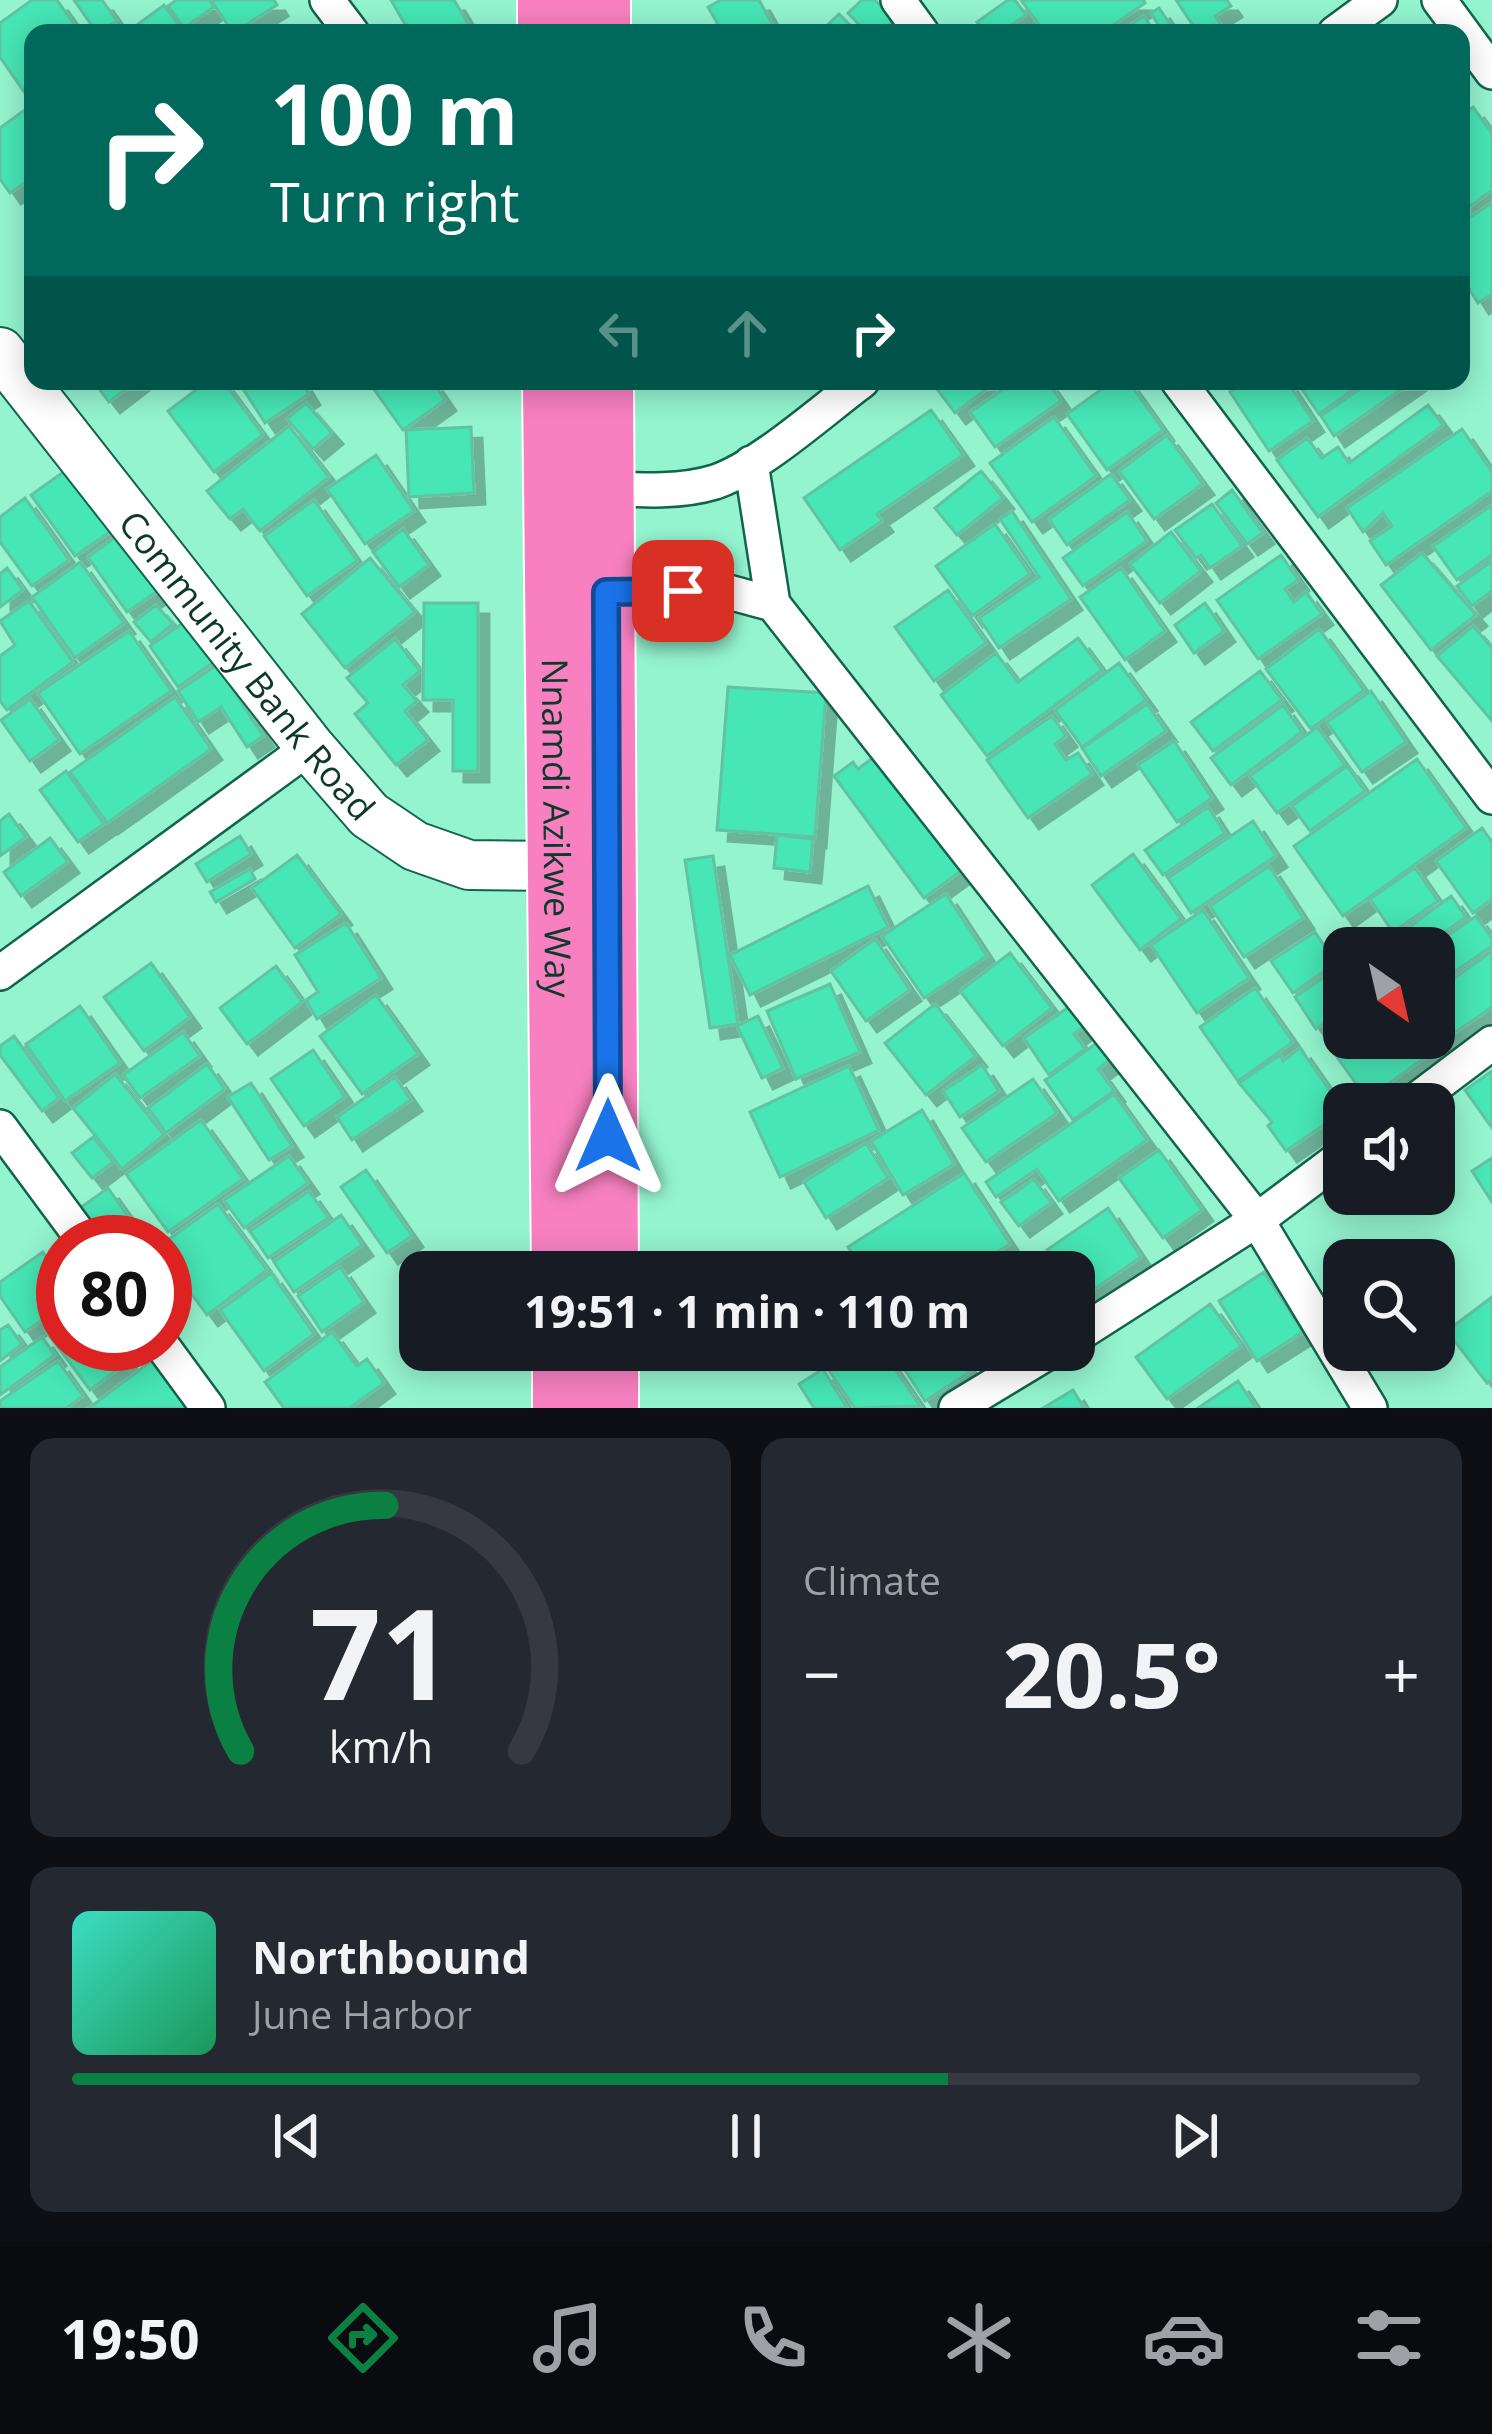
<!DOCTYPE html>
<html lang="en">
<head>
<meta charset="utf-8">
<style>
  :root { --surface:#171b24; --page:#242831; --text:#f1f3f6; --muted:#9ea1a6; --line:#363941; --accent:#0b8043 }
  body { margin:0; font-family:"Open Sans",sans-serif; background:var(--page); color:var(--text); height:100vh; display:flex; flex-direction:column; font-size:45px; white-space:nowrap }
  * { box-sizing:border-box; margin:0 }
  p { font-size:39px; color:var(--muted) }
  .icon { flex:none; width:66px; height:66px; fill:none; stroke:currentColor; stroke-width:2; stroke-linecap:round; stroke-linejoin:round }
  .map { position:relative; height:1408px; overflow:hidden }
  .drawer { display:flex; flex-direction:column; gap:30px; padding:30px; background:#0d0f14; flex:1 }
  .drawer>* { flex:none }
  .guide { position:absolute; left:24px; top:24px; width:1446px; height:366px; border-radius:24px; box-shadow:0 6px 30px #0003; background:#00695c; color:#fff; overflow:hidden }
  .needle { width:78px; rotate:146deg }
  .controls { position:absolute; left:1323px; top:927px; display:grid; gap:24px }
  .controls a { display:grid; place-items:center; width:132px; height:132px; border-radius:24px; background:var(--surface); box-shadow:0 6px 30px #0003; font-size:60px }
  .speed { position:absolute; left:36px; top:1215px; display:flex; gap:24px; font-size:60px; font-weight:700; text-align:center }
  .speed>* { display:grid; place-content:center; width:156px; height:156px; border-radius:50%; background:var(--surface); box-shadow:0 6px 30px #0003; line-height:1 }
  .speed .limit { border:18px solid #d22; background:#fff; color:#111 }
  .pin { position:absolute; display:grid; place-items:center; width:102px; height:102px; color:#fff; margin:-51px; border-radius:24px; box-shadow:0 6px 18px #0006 }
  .me { position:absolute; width:132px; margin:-66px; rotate:0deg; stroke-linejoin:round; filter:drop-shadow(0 0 9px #0008) }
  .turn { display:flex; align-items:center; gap:42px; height:252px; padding:0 48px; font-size:54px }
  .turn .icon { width:156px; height:156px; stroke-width:2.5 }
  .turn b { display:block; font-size:84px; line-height:102px }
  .lanes { display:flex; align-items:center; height:114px; padding:0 48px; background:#0003; justify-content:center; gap:60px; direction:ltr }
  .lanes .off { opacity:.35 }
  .big { font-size:90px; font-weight:700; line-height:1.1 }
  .drawer .widget { flex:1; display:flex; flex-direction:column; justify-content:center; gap:18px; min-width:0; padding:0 42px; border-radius:24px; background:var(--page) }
  .drawer .dial { align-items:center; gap:0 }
  .dial svg { height:312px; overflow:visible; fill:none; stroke:var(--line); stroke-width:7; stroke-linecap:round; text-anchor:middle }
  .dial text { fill:var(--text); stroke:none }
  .song { display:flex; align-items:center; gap:36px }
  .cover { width:144px; height:144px; border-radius:18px; background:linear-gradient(135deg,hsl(170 70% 55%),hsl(150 70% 35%)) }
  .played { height:12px; border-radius:6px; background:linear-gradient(90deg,var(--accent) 65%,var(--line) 65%) }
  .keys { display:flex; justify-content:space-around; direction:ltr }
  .heat { display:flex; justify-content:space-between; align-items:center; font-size:66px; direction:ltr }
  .drawer .tiles { flex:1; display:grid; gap:30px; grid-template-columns:1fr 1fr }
  .widget:last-child { grid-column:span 2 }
  .trip { position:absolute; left:399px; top:1251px; width:696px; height:120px; border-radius:24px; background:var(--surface); box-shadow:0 6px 30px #0003; font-weight:700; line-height:120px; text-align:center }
  .dock { display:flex; height:192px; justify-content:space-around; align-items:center; background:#090b0e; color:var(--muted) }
  .dock .icon { width:84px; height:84px }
  .dock .selected { color:var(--accent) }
  .dock b { font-size:54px; color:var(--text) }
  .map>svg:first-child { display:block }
  .building { fill:#46e6b5; stroke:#62c2a1; stroke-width:3; filter:url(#shadow) }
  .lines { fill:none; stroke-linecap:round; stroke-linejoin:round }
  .street-casing { stroke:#13644c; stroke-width:38 }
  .secondary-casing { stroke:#13644c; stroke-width:52 }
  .highway-casing { stroke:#fff; stroke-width:64 }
  .street { stroke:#fff; stroke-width:33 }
  .secondary { stroke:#fff; stroke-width:48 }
  .highway { stroke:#f880c1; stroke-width:60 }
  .route-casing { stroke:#114b97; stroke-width:30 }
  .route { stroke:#1a73e8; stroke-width:21 }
  .labels { text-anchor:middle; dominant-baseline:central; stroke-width:9; stroke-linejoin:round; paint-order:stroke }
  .street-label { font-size:36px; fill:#0e382b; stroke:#b2fde0 }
</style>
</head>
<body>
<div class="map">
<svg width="1492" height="1408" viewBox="0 0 1492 1408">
  <defs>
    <filter id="shadow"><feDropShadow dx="11" dy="11" stdDeviation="0" flood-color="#0004"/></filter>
  </defs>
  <rect width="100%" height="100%" fill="#94f4d0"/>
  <!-- building -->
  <path class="building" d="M32 0H57L80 33H33V91L27 96 0 57V23Z
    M74 0H102L117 21 97 33Z
    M177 0H209L214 7 184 28 168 6Z
    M211 0H274L277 5 233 33Z
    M391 0H454L470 27 461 33H410Z
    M721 0H759L777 33H723L708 7Z
    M862 0H875L894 20 880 33H867L848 13Z
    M1008 0H1015L1026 15 1000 33H985L977 22Z
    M1021 0H1144L1145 3 1102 33H1045Z
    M1176 0H1227L1231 6 1215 16 1227 33H1198Z
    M164 5 184 33H126Z
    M1159 8 1176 33H1118L1144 16 1153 30 1159 26 1151 13Z
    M839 14 858 33H819Z
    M33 104V177L10 193 0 179V128Z
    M1473 107 1492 133V190L1461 213V116Z
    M1492 203V294L1478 303 1461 276V223Z
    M93 381H136L109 402Z
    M208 381H223L263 435 214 472 168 411Z
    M238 381H301L309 394 265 423Z
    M368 381H432L445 400 403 430Z
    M931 381H997L955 413Z
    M1015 381H1047L1061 401 995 447 970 412Z
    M1113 381H1128L1163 430 1107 470 1067 414Z
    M1247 381H1287L1313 421 1269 451 1230 392Z
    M1296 381H1365L1319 414Z
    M1371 381H1413L1334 436 1321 416Z
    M306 403 332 433 313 449 287 419Z
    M1428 405 1443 425 1318 517 1277 460 1307 438 1322 458 1338 447 1349 463Z
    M931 410 963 455 877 514 882 521 840 550 804 498Z
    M1054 417 1096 476 1032 522 990 463Z
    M289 426 329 477 260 531 243 509 230 519 207 491Z
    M471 427 474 493 409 497 406 430Z
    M1462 429 1492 472V491L1386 565 1370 541 1392 526 1383 513 1363 532 1347 508Z
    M1167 435 1203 484 1154 519 1119 471Z
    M376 455 414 511 365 544 327 489Z
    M69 468 113 530 75 556 31 495Z
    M981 471 1003 498 957 535 935 508Z
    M1111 474 1130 500 1067 545 1049 519Z
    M1232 490 1263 533 1247 544 1216 503Z
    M25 498 69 560 32 586 0 542V517Z
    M314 500 357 561 307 596 264 536Z
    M1212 504 1242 546 1210 568 1201 555 1196 558 1175 530Z
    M1492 505V555L1457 580 1433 546Z
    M1012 511 1071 599 999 648 979 618 1039 577 1000 519Z
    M1127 512 1147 541 1083 586 1063 558Z
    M995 524 1030 574 972 616 936 566Z
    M403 529 429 565 399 587 373 552Z
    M1171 532 1201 571 1160 603 1130 564Z
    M121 533 161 589 127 612 88 557Z
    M1422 553 1476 615 1431 650 1381 585Z
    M1281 555 1298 580 1285 589 1294 602 1306 592 1322 614 1258 659 1217 600Z
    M370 558 415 612 345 668 302 614Z
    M1492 561V591L1472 606 1457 586Z
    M80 562 124 623 75 658 32 597Z
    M7 568 23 590 0 607V574Z
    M1121 568 1165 631 1125 660 1080 597Z
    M948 590 986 643 934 681 895 627Z
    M29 601 73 662 7 710 0 701V656L15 645 0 621Z
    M424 603H478V771H453V700H423Z
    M1205 603 1224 631 1194 653 1175 625Z
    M156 605 173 624 151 642 134 622Z
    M190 618 218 659 178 687 150 646Z
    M1473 626 1492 648V721L1437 656Z
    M1319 629 1364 690 1311 729 1266 669Z
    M129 631 171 691 80 754 38 693Z
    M1078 638 1102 670 987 756 941 695 996 653 1018 682Z
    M395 639 420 671 403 685 417 701 405 711 428 740 396 765 355 714 368 703 347 678Z
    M1119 663 1146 700 1082 747 1055 710Z
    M217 665 263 736 247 747 221 707 198 722 178 691Z
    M1260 671 1282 700 1213 751 1191 722Z
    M728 687 826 693 815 837 717 830Z
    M1371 691 1406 742 1362 772 1327 722Z
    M175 697 211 749 107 823 70 772Z
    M30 699 59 740 30 761 1 720Z
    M1147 704 1166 731 1101 776 1082 748Z
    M1283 705 1302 732 1231 785 1211 758Z
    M1052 716 1066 736 1055 744 1066 760 1078 753 1092 774 1028 818 987 760Z
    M1317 727 1345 765 1277 813 1250 776Z
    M1174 741 1212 798 1177 822 1138 765Z
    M875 756 961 871 924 898 834 776 853 762 858 769Z
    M1417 759 1466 828 1343 916 1294 846Z
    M1347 766 1365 791 1310 831 1292 806Z
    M66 771 104 824 78 842 40 790Z
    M1208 807 1225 833 1163 875 1145 850Z
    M9 814 26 837 0 856V821Z
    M1253 821 1276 856 1191 913 1168 878Z
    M1482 828 1492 842V899L1473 913 1436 861Z
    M777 835 813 839 810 872 774 868Z
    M240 836 251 854 207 882 196 864Z
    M50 838 68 862 21 896 4 872Z
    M1133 854 1181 919 1140 950 1092 885Z
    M297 855 341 914 295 948 252 888Z
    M713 856 738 1024 710 1028 685 860Z
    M1269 866 1303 918 1244 957 1210 906Z
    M1415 868 1438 901 1393 932 1370 899Z
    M250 869 255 879 216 902 210 892Z
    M868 886 888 927 750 995 730 955Z
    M946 894 987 956 924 998 882 936Z
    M1451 896 1466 917 1422 948H1381Z
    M1203 910 1249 978 1197 1013 1151 945Z
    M1476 916 1492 938V946L1434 986V948H1430Z
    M346 923 381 978 317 1019 306 1000 318 992 295 955Z
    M1315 932 1336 963 1293 993 1271 961Z
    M875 939 910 990 866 1021 831 971Z
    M1492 951V1007L1440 1043 1434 1035V993Z
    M1010 953 1052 1008 1003 1046 960 991Z
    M151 963 190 1017 144 1051 104 997Z
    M276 966 302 1002 247 1044 220 1008Z
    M1340 966 1344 972V1010L1316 1029 1295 997Z
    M830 984 860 1052 796 1079 767 1011Z
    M1255 988 1293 1042 1238 1081 1200 1027Z
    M376 995 418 1054 362 1094 320 1036Z
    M1076 1002 1090 1022 1074 1034 1085 1049 1049 1075 1024 1038Z
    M935 1004 976 1056 926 1095 885 1043Z
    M80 1006 120 1063 65 1101 26 1044Z
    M758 1016 783 1068 762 1078 737 1026Z
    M183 1032 200 1056 140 1098 123 1075Z
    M14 1036 59 1098 42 1111 0 1055V1046Z
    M1344 1037 1423 1038 1433 1052 1367 1099 1330 1047Z
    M1097 1043 1110 1060 1098 1069 1114 1091 1073 1120 1045 1080Z
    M1300 1048 1344 1111 1286 1151 1268 1126 1272 1122 1239 1083 1280 1055 1283 1061Z
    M313 1050 345 1097 304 1126 271 1079Z
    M207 1064 225 1089 166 1133 148 1108Z
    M982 1065 999 1091 960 1117 943 1091Z
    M849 1066 879 1130 780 1177 750 1112Z
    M1492 1071V1128L1465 1090Z
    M115 1074 164 1135 122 1169 73 1108Z
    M395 1077 411 1100 352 1140 337 1117Z
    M1033 1079 1057 1113 986 1162 962 1128Z
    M251 1083 292 1146 269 1160 228 1097Z
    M1114 1094 1147 1140 1059 1201 1037 1169 996 1197 986 1182Z
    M922 1110 954 1164 903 1195 871 1141Z
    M201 1120 243 1179 168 1232 126 1174Z
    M93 1137 113 1162 92 1178 72 1153Z
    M866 1143 888 1178 826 1218 804 1182Z
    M1159 1150 1202 1210 1163 1238 1119 1178Z
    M289 1156 308 1183 244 1228 224 1200Z
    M1492 1158V1202L1472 1171Z
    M366 1170 412 1236 387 1253 341 1187Z
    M964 1173 1010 1244 966 1272H864L848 1247Z
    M1034 1179 1051 1203 1019 1226 1001 1202Z
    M108 1188 146 1242H94L73 1213Z
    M309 1191 328 1218 268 1258 250 1231Z
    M218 1204 267 1270 207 1315 165 1258V1242Z
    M1108 1208 1141 1257 1080 1299 1074 1291V1272H1061L1047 1250Z
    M341 1215 362 1245 294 1292 274 1262Z
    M43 1252 55 1271 63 1265V1305L25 1332 0 1296V1282Z
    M340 1267 364 1302 322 1332 298 1296Z
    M1264 1272 1303 1332 1257 1361 1219 1301Z
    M271 1273 314 1334 264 1371 220 1310Z
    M1492 1297V1379L1487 1383 1447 1331Z
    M1210 1304 1241 1346 1167 1399 1136 1357Z
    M63 1318V1344H116L129 1361 90 1390 46 1331Z
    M8 1325 22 1344 0 1361V1330Z
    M332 1332 357 1366 367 1359 384 1383 350 1408H284L265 1382Z
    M42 1337 55 1355 0 1395V1367Z
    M847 1350H882L920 1406 855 1408 825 1365Z
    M892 1350H957L971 1371 925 1401Z
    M154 1359 192 1408H89Z
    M58 1361 83 1396 66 1408H0V1401Z
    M823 1369 847 1408H814L799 1384Z
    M1238 1381 1256 1408H1198Z
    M1073 1390 1084 1408H1043Z"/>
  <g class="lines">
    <!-- street casing -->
    <g class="street-casing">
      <path id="street" d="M327 0 352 33
        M898 0 922 33
        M1439 0 1492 72
        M1335 33 1380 0
        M1178 381 1492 797
        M751 463 773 604
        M603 488C640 490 679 493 715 482 760 467 823 410 862 381
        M592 593 721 590 773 604 1257 1220 1370 1408
        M0 973 310 747
        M1411 1104 1492 1043
        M0 1127 85 1242
        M1074 1337 1257 1220 1344 1155
        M161 1344 208 1408
        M956 1408 1052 1350"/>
    </g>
    <!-- secondary casing -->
    <g class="secondary-casing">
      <g id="secondary">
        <path id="s1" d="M0 352 310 747 369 815 415 846 469 865 560 866"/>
      </g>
    </g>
    <!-- highway casing -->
    <g class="highway-casing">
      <g id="highway">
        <path d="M548 0V33"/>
        <path d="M600 0V33"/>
        <path id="s2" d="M553 381 562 1272"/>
        <path d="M603 381 608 1272"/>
        <path d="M563 1350V1408"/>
        <path d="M608 1350V1408"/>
      </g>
    </g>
    <!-- street -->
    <use href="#street" class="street"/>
    <!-- secondary -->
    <use href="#secondary" class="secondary"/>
    <!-- highway -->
    <use href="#highway" class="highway"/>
  </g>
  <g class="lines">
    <!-- route casing -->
    <g class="route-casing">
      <path id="route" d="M608 1136 606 592 683 591"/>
    </g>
    <!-- route -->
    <use href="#route" class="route"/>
  </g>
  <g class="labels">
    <!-- street labels -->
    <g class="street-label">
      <text stroke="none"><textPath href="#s1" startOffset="399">Community Bank Road</textPath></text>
      <text stroke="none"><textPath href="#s2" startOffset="447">Nnamdi Azikwe Way</textPath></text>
    </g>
  </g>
</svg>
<div class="controls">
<a><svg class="needle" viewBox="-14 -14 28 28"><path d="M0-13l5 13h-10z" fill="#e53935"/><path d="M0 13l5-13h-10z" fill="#9ea1a6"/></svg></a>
<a><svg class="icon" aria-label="sound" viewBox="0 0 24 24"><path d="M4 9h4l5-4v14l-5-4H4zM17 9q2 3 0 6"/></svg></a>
<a><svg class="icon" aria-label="search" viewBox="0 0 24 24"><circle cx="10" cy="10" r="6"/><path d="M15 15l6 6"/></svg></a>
</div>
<div class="speed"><div class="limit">80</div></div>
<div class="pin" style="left:683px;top:591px;background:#d93025"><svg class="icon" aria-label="arrive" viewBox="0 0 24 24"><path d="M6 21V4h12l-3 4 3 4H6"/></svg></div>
<svg class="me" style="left:608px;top:1136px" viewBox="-20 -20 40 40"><path d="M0-17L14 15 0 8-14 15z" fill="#1a73e8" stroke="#fff" stroke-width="4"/></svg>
<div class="trip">19:51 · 1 min · 110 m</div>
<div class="guide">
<div class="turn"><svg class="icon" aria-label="right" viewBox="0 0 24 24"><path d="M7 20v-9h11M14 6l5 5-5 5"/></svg><div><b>100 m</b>Turn right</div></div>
<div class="lanes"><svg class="icon off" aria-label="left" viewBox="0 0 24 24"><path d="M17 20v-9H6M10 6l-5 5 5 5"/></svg><svg class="icon off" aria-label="ahead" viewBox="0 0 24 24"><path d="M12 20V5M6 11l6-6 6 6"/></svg><svg class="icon" aria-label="right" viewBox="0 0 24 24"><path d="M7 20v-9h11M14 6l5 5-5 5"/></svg></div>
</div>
</div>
<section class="drawer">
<div class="tiles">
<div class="widget dial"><svg viewBox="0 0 100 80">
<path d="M14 69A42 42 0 1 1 86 69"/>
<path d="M14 69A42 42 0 0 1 51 6" stroke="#0b8043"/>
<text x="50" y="56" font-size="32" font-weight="700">71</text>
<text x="50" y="72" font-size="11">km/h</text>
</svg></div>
<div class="widget"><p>Climate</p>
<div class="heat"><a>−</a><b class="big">20.5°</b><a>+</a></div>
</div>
<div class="widget">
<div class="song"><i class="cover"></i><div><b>Northbound</b><p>June Harbor</p></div></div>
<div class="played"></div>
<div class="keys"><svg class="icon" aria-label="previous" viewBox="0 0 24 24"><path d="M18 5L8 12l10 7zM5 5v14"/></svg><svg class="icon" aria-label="pause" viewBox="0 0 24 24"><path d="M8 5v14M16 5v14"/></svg><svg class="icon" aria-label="next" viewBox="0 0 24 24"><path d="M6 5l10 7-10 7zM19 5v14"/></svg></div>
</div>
</div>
</section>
<nav class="dock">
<b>19:50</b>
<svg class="icon selected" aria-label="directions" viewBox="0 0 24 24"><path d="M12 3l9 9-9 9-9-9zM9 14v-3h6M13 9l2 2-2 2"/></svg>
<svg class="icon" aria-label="music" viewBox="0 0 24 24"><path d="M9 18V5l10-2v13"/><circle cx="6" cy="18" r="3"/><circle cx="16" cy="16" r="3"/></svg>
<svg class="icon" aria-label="phone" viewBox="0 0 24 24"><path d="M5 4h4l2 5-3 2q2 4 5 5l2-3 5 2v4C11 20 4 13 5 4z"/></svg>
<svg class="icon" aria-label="climate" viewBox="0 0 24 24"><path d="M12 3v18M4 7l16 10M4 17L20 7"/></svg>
<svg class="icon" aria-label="car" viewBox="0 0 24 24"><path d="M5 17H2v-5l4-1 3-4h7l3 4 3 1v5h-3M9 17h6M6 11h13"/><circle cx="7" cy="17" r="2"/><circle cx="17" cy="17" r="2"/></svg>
<svg class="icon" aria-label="filters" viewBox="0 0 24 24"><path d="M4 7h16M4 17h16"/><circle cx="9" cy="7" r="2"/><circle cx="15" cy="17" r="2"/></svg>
</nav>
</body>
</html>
